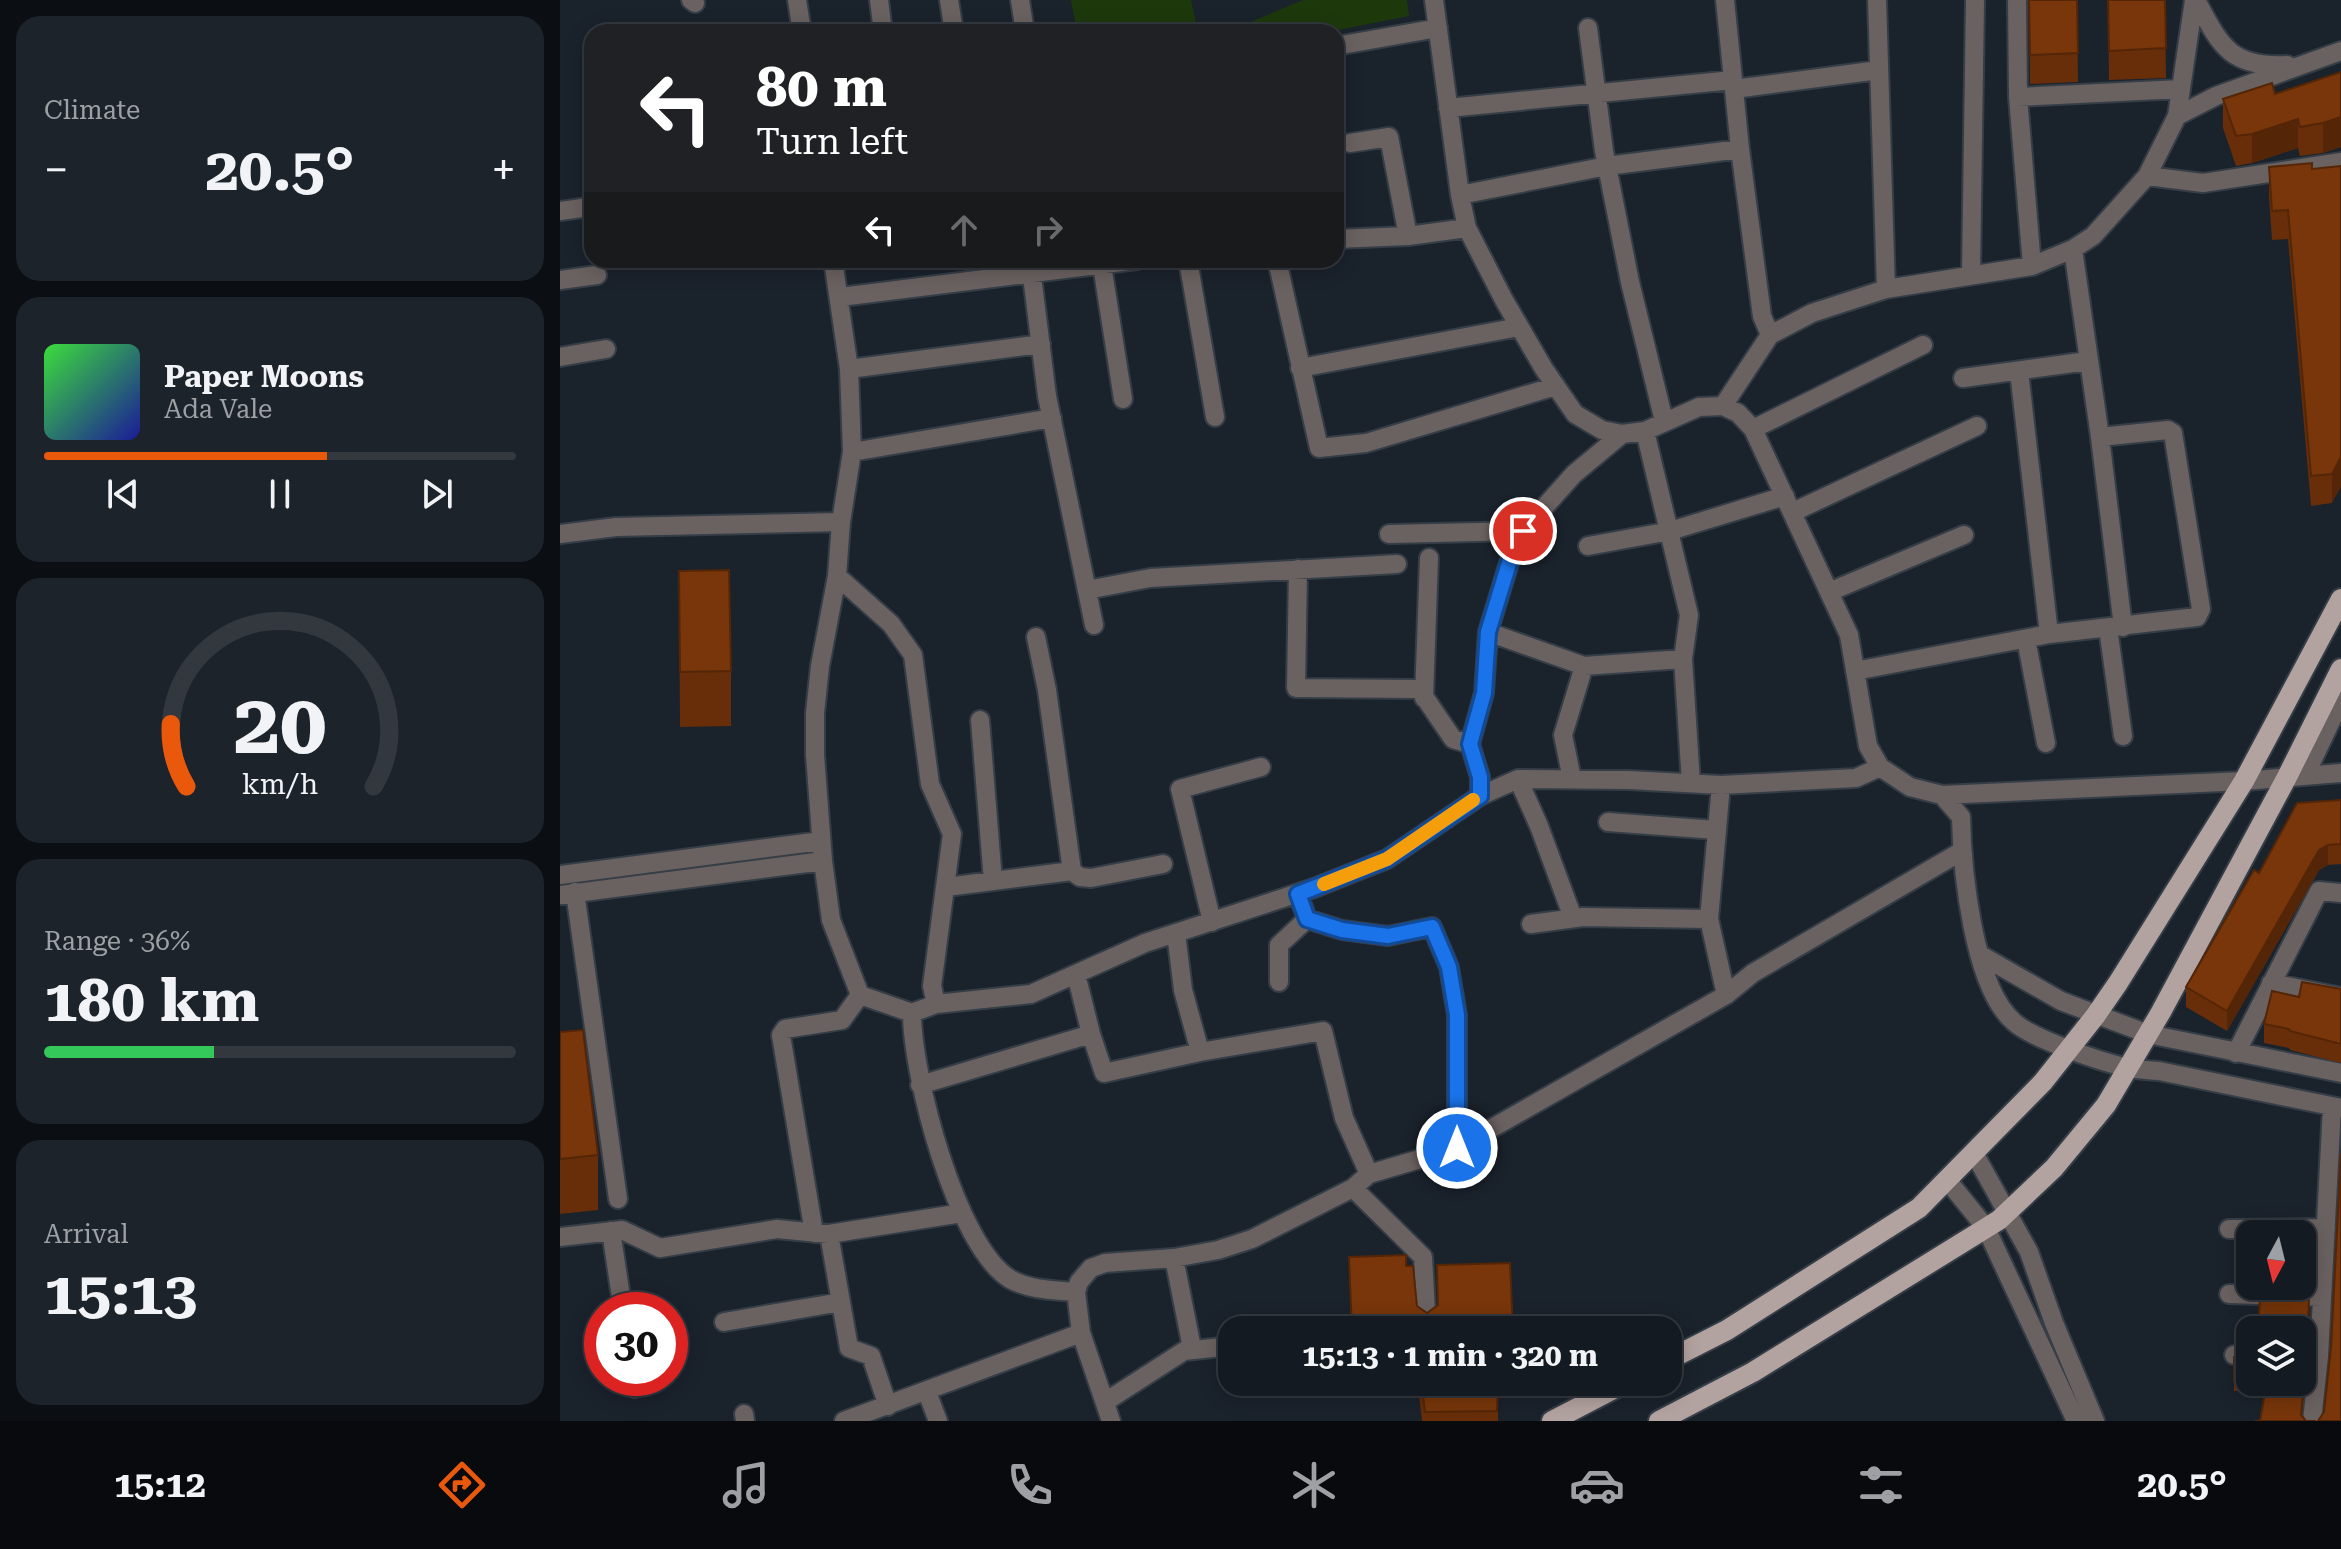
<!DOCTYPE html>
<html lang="en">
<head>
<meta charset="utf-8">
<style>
  :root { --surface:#141a21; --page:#1d232a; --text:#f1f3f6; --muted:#9da1a5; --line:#33383f; --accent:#ea580c }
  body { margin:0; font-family:"Roboto Serif",serif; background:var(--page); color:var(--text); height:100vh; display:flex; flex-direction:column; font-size:30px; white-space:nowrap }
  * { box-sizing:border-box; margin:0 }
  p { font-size:26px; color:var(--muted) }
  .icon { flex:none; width:44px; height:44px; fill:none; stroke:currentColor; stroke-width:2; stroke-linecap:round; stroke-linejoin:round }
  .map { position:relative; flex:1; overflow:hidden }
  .details { display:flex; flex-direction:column; gap:16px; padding:16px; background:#0b0e12; width:560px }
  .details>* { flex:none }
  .hud { position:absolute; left:24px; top:24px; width:760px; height:244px; border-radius:24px; box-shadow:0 4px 20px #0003,0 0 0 2px var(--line); background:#202124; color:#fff; overflow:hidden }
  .needle { width:52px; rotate:187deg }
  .tools { position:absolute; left:1676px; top:1220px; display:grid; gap:16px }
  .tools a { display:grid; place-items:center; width:80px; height:80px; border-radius:16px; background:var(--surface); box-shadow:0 4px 20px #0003,0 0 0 2px var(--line); font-size:40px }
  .speed { position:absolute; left:24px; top:1292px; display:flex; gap:16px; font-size:40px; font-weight:700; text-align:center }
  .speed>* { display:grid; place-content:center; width:104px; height:104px; border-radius:50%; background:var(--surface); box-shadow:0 4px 20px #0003,0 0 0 2px var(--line); line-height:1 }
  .speed .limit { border:12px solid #d22; background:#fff; color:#111 }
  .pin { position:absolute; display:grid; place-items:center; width:68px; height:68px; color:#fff; margin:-34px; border:4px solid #fff; border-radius:50%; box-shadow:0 2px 8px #0007 }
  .me { position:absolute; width:88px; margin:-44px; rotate:0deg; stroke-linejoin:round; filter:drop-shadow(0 0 6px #0008) }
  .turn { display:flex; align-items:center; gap:28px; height:168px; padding:0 40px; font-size:36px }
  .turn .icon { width:104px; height:104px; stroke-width:2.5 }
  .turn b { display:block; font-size:56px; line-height:68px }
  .lanes { display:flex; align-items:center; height:76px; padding:0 40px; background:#0003; justify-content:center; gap:40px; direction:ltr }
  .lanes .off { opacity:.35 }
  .big { font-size:60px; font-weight:700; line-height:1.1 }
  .details .widget { flex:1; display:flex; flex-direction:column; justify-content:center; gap:12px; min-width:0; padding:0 28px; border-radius:24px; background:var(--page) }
  .details .dial { align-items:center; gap:0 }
  .dial svg { height:208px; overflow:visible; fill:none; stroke:var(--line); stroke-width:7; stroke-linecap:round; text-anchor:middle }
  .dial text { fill:var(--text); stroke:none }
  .song { display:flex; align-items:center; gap:24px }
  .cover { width:96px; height:96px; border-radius:12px; background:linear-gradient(135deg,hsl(120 70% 55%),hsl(240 70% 35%)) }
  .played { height:8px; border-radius:4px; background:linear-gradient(90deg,var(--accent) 60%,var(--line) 60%) }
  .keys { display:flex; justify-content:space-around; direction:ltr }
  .heat { display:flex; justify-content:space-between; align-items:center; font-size:44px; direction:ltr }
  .charge { height:12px; border-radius:6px; background:linear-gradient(90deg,#34c759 36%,var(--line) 0) }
  .trip { position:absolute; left:658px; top:1316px; width:464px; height:80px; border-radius:24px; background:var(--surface); box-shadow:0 4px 20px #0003,0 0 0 2px var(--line); font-weight:700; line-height:80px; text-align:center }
  .dock { display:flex; height:128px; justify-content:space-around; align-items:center; background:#080a0d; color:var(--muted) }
  .dock .icon { width:56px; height:56px }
  .dock .on { color:var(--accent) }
  .dock b { font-size:36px; color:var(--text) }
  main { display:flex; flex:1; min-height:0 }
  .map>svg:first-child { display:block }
  .green { fill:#1d390c }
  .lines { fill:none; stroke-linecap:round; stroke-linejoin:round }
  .minor-casing { stroke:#353d46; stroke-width:22 }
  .major-casing { stroke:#353d46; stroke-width:24 }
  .minor { stroke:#6a6261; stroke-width:18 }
  .major { stroke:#b3a3a0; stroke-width:20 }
  .wall { fill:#672e09 }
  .shaded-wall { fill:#542607 }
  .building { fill:#78360a; stroke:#542607; stroke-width:2 }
  .route-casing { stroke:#114b97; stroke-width:20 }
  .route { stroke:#1a73e8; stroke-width:14 }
  .slow { stroke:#f59e0b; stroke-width:14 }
</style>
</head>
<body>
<main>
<section class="details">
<div class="widget"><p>Climate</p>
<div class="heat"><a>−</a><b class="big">20.5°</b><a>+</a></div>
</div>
<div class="widget">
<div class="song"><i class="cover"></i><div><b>Paper Moons</b><p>Ada Vale</p></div></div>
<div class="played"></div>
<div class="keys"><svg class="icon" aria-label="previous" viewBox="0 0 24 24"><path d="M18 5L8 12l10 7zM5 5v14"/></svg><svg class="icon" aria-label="pause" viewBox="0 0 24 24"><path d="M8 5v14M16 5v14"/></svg><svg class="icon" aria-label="next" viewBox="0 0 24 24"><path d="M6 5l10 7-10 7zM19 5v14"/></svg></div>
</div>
<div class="widget dial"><svg viewBox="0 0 100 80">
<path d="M14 69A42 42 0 1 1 86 69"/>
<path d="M14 69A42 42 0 0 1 8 45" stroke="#ea580c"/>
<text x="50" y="56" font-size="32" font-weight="700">20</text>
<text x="50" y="72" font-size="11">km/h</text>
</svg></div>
<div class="widget"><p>Range · 36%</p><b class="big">180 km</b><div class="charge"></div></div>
<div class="widget"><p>Arrival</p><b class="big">15:13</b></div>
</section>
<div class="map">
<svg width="1781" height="1421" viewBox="0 0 1781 1421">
  <rect width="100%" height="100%" fill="#1a222c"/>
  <!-- green -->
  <path class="green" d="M511 0H631L638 32H517Z
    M743 0H847L849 16 768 32H679L693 21Z"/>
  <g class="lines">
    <!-- minor casing -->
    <g class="minor-casing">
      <path id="minor" d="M131 0 135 3
        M237 0 242 32
        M319 0 323 32
        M389 0 394 32
        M460 0 465 32
        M874 0 900 195 907 228 944 300 984 369 1015 414 1042 430 1062 434 1085 431 1139 407 1163 406 1178 413 1193 429 1289 635 1308 746 1320 767 1350 787 1382 795 1401 817C1402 869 1413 987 1454 1022 1472 1039 1542 1062 1568 1068 1578 1070 1589 1070 1599 1071L1781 1108
        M1165 0 1180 149 1202 316 1210 335
        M1317 0 1326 289
        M1457 0 1458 97 1472 266
        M1636 0C1660 45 1670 68 1727 65
        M1028 28 1044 151 1070 282 1104 421
        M776 46 878 28
        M1174 89 1319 70
        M1458 97 1621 89
        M888 108 1173 80
        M1617 116 1656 96 1781 51
        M790 143 829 137 848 236
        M1587 176 1643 183 1781 162
        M900 195 1047 166 1180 149
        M0 211 29 207
        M776 239 848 236 907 228
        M1513 249 1540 437 1563 627
        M273 260 289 369 292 452 281 522 277 576 260 666 255 713V755L263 861 271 920 300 995 352 1013 376 1004 471 994 585 943 754 888 827 859 920 796V777L910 744 924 693 928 632 949 563 963 531 1014 474 1062 434
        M470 260 487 396 534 625
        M628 260 655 417
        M717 260 759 448 806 443 996 386
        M542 265 563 399
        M1411 275 1415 0
        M0 280 37 275
        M280 297 577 260
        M0 357 46 349
        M740 368 959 327
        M289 369 481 344
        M1459 371 1489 634
        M1403 378 1528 361
        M1163 406 1210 335 1252 313 1326 289 1472 266 1513 249 1533 236 1587 176 1617 116 1634 0
        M1193 429 1363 345
        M1085 431 1129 615 1123 659 1131 783
        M292 452 492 418
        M1233 512 1417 426
        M0 534 56 527 281 522
        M829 534 963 531
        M1028 546 1110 531 1225 496
        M738 569 736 688 859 689 893 739 910 744
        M277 576 331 624 353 655 370 784 392 834 372 986 376 1004
        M527 590 590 578 837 564
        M1269 592 1404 535
        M1548 628 1563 736
        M928 632 1024 666 1123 659
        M476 637 487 690 512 871
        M1466 639 1486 743
        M1295 671 1489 634 1637 617 1641 609 1613 433 1608 430 1540 437
        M864 698 869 558
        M420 720 433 881
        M1745 776 1781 700
        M958 779 979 826 1013 918
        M1012 779 1003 735 1024 666
        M1161 785 1149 919 1166 995
        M1382 795 1684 781 1781 773
        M920 796 958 779 1069 780 1161 785 1296 778 1320 767
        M1048 822 1156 830
        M0 875 261 841
        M386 887 512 871 520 877 531 878 603 864
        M15 892 58 1199
        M738 894 747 919 782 930 828 936 872 927 889 967 897 1015V1148
        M0 895 263 861
        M652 922 620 789 701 767
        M971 924 1023 917 1149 919
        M616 933 623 990 640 1052
        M1419 954 1501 1001 1588 1034 1781 1073
        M516 974 531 1034 544 1073 640 1052 763 1031 784 1118 809 1174
        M719 982V945L747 919
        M1711 983 1781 997
        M352 1013C352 1074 396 1246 450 1279 470 1290 493 1290 516 1292
        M1676 1053 1759 891 1781 893
        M360 1085 531 1034
        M1414 1153 1469 1252 1494 1323 1535 1421
        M1388 1181 1426 1228 1516 1421
        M793 1188 863 1257 867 1330
        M1669 1229 1766 1228
        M51 1231 63 1310
        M254 1233 221 1035 225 1029 282 1020 300 995
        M269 1234 289 1348 311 1356 328 1406
        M0 1237 62 1230 100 1248 217 1229 269 1234 402 1213
        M614 1258 632 1348
        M1669 1294 1762 1297
        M164 1322 281 1302
        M1674 1355 1690 1356
        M73 1378 75 1388
        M367 1392 378 1421
        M545 1402 624 1351 672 1346
        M184 1414 185 1421
        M284 1421 521 1333
        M551 1421 521 1333 516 1292 519 1282 531 1268 545 1263 614 1258 658 1250 692 1239 793 1188 809 1174 897 1148 1166 995 1193 973 1402 851
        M1752 1421 1759 1356 1772 1107"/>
    </g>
    <!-- major casing -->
    <g class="major-casing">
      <path id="major" d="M1108 1360 1167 1330 1359 1208 1483 1082 1536 1015 1558 983 1684 781 1781 599
        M992 1421 1067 1382
        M1099 1421 1193 1372 1439 1220 1494 1168 1546 1105 1601 1012 1727 777 1781 669"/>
    </g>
    <!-- minor -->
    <use href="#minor" class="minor"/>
    <!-- major -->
    <use href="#major" class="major"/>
  </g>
  <!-- wall -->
  <path class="wall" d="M1469 0H1517L1518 82 1470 84Z
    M1548 0H1605L1606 78 1549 80Z
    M1781 72V147L1763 153 1740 156 1738 148 1692 163 1676 166 1663 128V99L1715 94Z
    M1781 166 1772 503 1751 506 1728 239 1712 240 1709 197V167L1752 169Z
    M119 571 171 671V726L120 727Z
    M1781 800V864L1768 865 1759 870 1667 1031 1626 1007V987L1699 873Z
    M1781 989V1063L1730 1050 1729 1048 1704 1043V1024L1739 997Z
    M0 1032 38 1155V1210L0 1214Z
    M1742 1234 1753 1240 1751 1285 1742 1284Z
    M789 1257 857 1306 867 1313 877 1306V1265L953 1330H791Z
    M1749 1298 1748 1333 1742 1332V1330H1698Z
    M1674 1357H1690V1382H1742L1746 1365 1742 1416 1700 1421 1705 1392 1674 1391Z
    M793 1382H954V1395H938V1421H862L859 1394 793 1396Z"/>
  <!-- shaded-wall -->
  <path class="shaded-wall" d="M1781 117V147L1763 153V123Z
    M1738 119V148L1692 163V134Z
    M1781 457V487L1772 503V474Z
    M1768 845V865L1759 870 1667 1031V1011L1759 850Z"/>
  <!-- building -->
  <path class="building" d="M1469 0H1517L1518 53 1470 55Z
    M1548 0H1605L1606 48 1549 51Z
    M1781 72V117L1763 123 1740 127 1738 119 1692 134 1676 136 1663 99 1712 83 1715 94Z
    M1752 163V169L1781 166V457L1772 474 1751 476 1728 210 1712 211 1709 167Z
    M169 570 171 671 120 672 119 571Z
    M1781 800V844L1768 845 1759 850 1667 1011 1626 987 1694 870 1699 873 1737 803Z
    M1742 982 1781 989V1044L1730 1031 1729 1029 1704 1024 1712 991 1739 997Z
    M23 1030 38 1155 0 1159V1032Z
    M1781 1154V1421H1758L1764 1412 1771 1347Z
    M1737 1230H1753L1751 1274H1742V1234H1737Z
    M846 1255V1266H853L857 1306 867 1313 878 1305 877 1265 950 1263 953 1330H792L789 1257Z
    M1700 1297 1749 1298 1748 1323 1733 1321 1732 1330H1698Z
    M1742 1355H1746L1741 1415 1746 1421H1756H1695H1700L1707 1382H1742Z
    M1674 1357H1690V1381H1674Z
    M861 1382H938L937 1411 865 1412Z"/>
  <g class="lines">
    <!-- route casing -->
    <g class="route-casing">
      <path id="route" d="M897 1148V1015L889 967 872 927 828 936 782 930 747 919 738 894 827 859 920 796V777L910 744 924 693 928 632 949 563 963 531"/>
    </g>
    <!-- route -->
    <use href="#route" class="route"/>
    <!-- slow -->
    <path class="slow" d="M764 884 827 859 913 800"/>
  </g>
</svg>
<div class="tools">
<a><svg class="needle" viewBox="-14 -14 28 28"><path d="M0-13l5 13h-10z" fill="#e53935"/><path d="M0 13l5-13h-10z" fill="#9da1a5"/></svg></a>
<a><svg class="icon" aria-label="layers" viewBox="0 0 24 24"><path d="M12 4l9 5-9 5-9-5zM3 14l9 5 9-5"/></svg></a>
</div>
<div class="speed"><div class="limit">30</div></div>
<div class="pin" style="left:963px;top:531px;background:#d93025"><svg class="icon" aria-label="arrive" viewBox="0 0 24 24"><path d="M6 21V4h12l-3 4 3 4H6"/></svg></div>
<svg class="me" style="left:897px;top:1148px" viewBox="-20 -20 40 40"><circle r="17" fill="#1a73e8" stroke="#fff" stroke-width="3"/><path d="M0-11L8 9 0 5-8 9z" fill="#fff"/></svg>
<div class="trip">15:13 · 1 min · 320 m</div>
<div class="hud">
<div class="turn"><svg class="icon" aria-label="left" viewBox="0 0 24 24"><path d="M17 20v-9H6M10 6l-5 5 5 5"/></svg><div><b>80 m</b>Turn left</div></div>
<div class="lanes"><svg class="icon" aria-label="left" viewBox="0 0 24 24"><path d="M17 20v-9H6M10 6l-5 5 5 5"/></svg><svg class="icon off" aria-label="ahead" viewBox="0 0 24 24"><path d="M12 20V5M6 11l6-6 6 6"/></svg><svg class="icon off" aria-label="right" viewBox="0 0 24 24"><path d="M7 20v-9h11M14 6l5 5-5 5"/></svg></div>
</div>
</div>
</main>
<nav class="dock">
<b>15:12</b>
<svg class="icon on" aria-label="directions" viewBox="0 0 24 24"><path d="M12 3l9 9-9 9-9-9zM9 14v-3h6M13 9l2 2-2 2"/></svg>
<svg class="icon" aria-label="music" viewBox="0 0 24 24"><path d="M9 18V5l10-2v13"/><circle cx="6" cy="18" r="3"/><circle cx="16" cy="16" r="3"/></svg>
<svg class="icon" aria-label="phone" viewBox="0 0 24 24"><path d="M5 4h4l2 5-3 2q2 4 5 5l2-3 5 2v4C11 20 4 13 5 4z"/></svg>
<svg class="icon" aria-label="climate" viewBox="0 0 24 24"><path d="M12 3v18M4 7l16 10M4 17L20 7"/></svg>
<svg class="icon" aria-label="car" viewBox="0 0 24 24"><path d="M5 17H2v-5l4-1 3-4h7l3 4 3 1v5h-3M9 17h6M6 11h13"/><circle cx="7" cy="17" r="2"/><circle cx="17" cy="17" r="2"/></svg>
<svg class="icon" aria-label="filters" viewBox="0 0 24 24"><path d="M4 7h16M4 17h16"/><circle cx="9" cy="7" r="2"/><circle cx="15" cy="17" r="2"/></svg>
<b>20.5°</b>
</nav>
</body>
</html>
